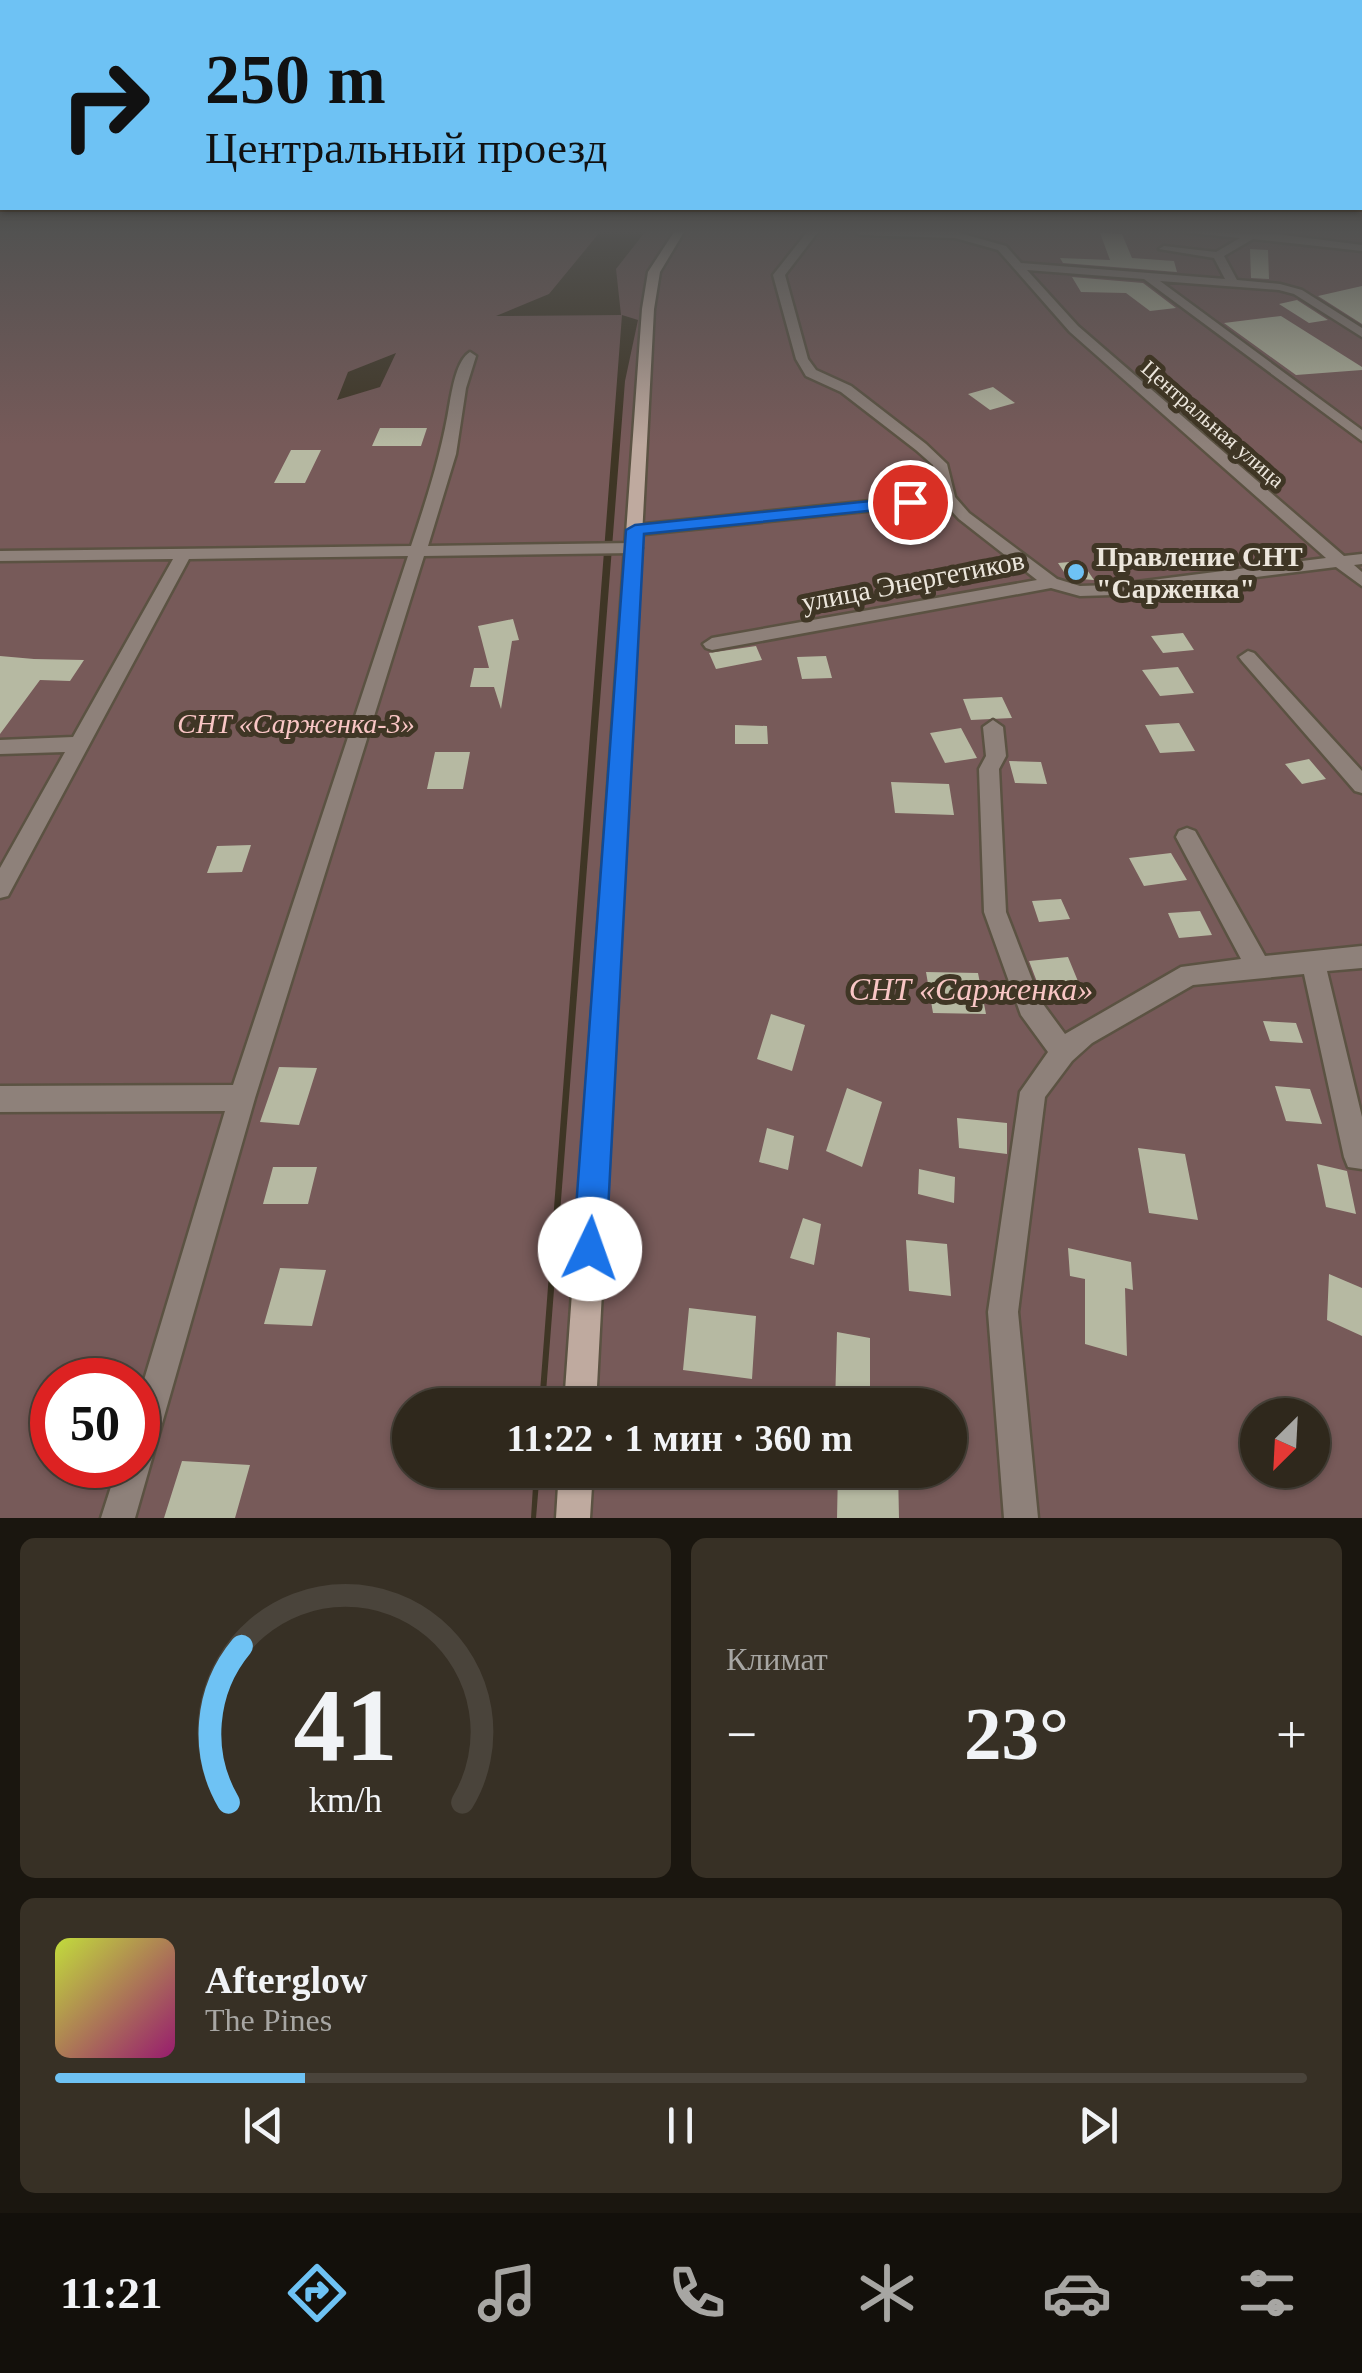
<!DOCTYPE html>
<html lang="ru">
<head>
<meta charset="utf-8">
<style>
  :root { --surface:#2f281c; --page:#373025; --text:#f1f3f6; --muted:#a7a6a3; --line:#4a443b; --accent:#6ec2f4 }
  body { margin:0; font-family:"Times New Roman",serif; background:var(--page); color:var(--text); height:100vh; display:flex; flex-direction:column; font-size:38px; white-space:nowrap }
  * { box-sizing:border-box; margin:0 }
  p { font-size:32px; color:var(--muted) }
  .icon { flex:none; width:55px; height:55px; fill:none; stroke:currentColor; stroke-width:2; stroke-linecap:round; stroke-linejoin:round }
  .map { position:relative; height:1518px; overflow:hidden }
  .drawer { display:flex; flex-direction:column; gap:20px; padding:20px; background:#1a160f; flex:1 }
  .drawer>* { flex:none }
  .banner { position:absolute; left:0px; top:0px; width:1362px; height:210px; box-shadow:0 2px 8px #0004,0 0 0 2px var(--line); background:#6ec2f4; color:#111; overflow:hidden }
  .needle { width:65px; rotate:204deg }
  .buttons { position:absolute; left:1240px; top:1398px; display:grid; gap:20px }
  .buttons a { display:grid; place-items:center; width:90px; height:90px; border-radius:50%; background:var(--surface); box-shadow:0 2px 8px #0004,0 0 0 2px var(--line); font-size:50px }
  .speed { position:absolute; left:30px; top:1358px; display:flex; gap:20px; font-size:50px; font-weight:700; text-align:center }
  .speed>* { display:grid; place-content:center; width:130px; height:130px; border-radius:50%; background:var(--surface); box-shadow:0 2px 8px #0004,0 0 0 2px var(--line); line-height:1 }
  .speed .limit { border:15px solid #d22; background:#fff; color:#111 }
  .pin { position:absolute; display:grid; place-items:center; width:85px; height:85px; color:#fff; margin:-42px; border:5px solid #fff; border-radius:50%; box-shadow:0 2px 10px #0007 }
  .me { position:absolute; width:110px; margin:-55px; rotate:3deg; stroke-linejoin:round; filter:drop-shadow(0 0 8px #0008) }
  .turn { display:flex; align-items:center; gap:35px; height:210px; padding:0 40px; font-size:45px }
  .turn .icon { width:130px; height:130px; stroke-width:2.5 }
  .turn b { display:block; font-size:70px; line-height:85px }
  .big { font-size:75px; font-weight:700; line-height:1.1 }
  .drawer .widget { flex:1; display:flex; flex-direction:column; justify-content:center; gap:15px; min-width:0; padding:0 35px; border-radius:15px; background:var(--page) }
  .drawer .dial { align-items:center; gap:0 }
  .dial svg { height:260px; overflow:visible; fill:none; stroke:var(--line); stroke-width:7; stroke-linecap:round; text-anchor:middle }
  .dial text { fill:var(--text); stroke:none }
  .song { display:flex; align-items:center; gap:30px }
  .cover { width:120px; height:120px; border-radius:15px; background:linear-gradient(135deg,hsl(70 70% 55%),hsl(320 70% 35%)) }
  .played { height:10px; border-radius:5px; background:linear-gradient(90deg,var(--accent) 20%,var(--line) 20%) }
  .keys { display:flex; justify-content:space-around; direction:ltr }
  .heat { display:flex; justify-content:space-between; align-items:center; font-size:55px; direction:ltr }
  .drawer .tiles { flex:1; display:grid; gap:20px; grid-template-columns:1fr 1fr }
  .widget:last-child { grid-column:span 2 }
  .trip { position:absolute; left:392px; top:1388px; width:575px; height:100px; border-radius:50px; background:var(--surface); box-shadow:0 2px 8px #0004,0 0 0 2px var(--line); font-weight:700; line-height:100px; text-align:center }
  .tab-bar { display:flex; height:160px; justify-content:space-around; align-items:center; background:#13100b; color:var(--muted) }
  .tab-bar .icon { width:70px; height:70px }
  .tab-bar .selected { color:var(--accent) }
  .tab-bar b { font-size:45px; color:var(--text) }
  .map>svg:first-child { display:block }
  .green { fill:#775a59; fill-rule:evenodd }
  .building { fill:#b6b9a2 }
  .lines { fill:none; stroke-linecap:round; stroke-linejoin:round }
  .street-casing { stroke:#5b5242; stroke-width:5 }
  .secondary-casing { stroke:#5b5242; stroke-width:5 }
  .street { fill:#8e817a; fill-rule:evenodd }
  .secondary { fill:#bfaa9f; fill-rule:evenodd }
  .route { fill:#1a73e8; stroke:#114b97; stroke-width:2.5 }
  .poi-dot { fill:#6ec2f4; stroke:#3f3625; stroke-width:4 }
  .labels { text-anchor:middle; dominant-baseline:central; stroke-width:10; stroke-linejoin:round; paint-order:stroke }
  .far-street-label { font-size:22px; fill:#ece6dc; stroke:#3f3625 }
  .poi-label { font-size:28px; font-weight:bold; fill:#ece6dc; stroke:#3f3625; text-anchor:start }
  .street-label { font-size:28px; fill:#ece6dc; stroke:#3f3625 }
  .park-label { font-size:28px; font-style:italic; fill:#f9c6c5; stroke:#3f3625 }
  .near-park-label { font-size:32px; font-style:italic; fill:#f9c6c5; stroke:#3f3625 }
</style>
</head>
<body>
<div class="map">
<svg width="1362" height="1518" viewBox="0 0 1362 1518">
  <rect width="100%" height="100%" fill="#3f3625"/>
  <!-- green -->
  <path class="green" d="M0 232H600L549 294 496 316 621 315 616 269 645 232H1362V1518H536L540 1470H950V1405H545L625 381 638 320 622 315 539 1405H410V1470H534L531 1518H0ZM396 353 380 387 337 400 348 372ZM52 1380H138V1465H52ZM1258 1415H1312V1470H1258Z"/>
  <!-- building -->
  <path class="building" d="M1100 233 1122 234 1132 258 1174 261 1177 272 1063 263 1060 258 1110 260Z
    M1250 249 1268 250 1269 279 1251 278Z
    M1072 277 1143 283 1176 308 1150 311 1126 293 1081 292Z
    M1362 286V324L1318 296Z
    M1297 300 1328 320 1309 323 1279 304Z
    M1281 316 1362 367V370L1296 375 1224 323Z
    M993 387 1015 403 990 410 968 394Z
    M380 428H427L421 446H372Z
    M291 450H321L305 483H274Z
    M1081 561 1094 580 1068 578 1058 563Z
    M513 619 519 640 512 641 501 709 494 687H470L474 668H489L478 626Z
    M1183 633 1194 650 1163 653 1151 636Z
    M756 646 762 660 716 669 709 653Z
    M0 656 34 659 84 660 70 681 40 680 0 734Z
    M826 656 832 678 802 679 797 657Z
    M1178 667 1194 693 1160 696 1142 670Z
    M1002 697 1012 718 971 720 963 699Z
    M1179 723 1195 751 1160 753 1145 725Z
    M735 725 767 726 768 744H735Z
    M961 728 977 758 945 763 930 733Z
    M435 752H470L463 789H427Z
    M1309 759 1326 779 1302 784 1285 764Z
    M1009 761 1041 762 1047 784 1015 783Z
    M891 782 949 784 954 815 895 813Z
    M251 845 242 872 207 873 217 846Z
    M1171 853 1187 880 1144 886 1129 858Z
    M1061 899 1070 919 1039 922 1032 901Z
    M1200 911 1212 935 1179 938 1168 913Z
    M1068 957 1082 991 1042 995 1029 961Z
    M926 972 978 973 986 1014 933 1013Z
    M771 1014 805 1025 792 1071 757 1059Z
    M1263 1021 1296 1023 1303 1043 1270 1041Z
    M279 1067 317 1068 299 1125 260 1122Z
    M1275 1086 1310 1089 1322 1124 1286 1121Z
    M847 1088 882 1102 862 1167 826 1151Z
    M957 1118 1007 1123V1154L959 1148Z
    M767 1128 794 1136 788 1170 759 1162Z
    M1138 1148 1185 1154 1198 1220 1149 1213Z
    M1317 1164 1347 1171 1356 1214 1326 1207Z
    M273 1167H317L308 1204H263Z
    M919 1169 955 1177 954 1203 918 1194Z
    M803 1218 821 1224 814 1265 790 1258Z
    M906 1240 947 1244 951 1296 909 1291Z
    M1068 1248 1131 1262 1133 1290 1125 1288 1127 1356 1085 1344V1279L1070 1276Z
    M280 1268 326 1270 312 1326 264 1324Z
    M1329 1274 1362 1288V1336L1327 1320Z
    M689 1308 756 1316 752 1379 683 1370Z
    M837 1332 870 1338V1405H835Z
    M182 1461 250 1465 235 1518H164Z
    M838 1470H898L899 1518H837Z"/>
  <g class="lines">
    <!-- street casing -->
    <g class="street-casing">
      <path id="street" d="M807 232H818L785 275 808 359 816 370 851 386 926 444 947 464 955 497 969 513 1057 579 1080 586 1113 585 1326 558 1070 332 998 250 955 238 860 235 855 232H956L1006 246 1021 263 1225 279 1214 258 1159 249 1164 246 1216 252 1240 238 1182 232 1276 234 1362 245V251L1253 239 1224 256 1237 280 1280 284 1302 290 1362 328V337L1294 294 1279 290 1160 281 1362 430V441L1144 279 1027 270 1078 326 1344 556 1362 554V564L1354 565 1362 572V586L1336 567 1113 595 1080 596 1051 588 712 650 706 648 703 644 712 638 1037 580 959 519 944 503 635 535 627 530 635 525 940 494 933 465 916 450 841 392 806 376 796 359 773 275Z
        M470 352 476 356 466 388 456 454 428 546 634 543 642 548 634 553 424 556 255 1098 135 1518H101L118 1465H138V1400L225 1111 0 1112V1086L233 1085 408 556 189 559 8 896 0 898V868L65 752 0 754V740L73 737 173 559 0 561V551L411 546C427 498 442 452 450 401 453 386 457 360 470 352Z
        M1248 651 1254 653 1362 771V793L1355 791 1242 661 1239 657Z
        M993 720 1003 727 1006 756 999 769 1006 912 1040 1000 1065 1034 1181 967 1241 959 1176 837 1179 831 1187 828 1195 831 1265 956 1362 946V968L1327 971 1362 1117V1169L1348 1167 1344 1157 1304 974 1193 985 1092 1043 1072 1061 1045 1097 1018 1312 1038 1518H1004L988 1312 1020 1092 1048 1052 1021 1015 984 912 979 769 986 756 983 727Z"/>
    </g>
    <!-- secondary casing -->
    <g class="secondary-casing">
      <path id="secondary" d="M674 232H684L660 272 654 309 596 1405H564L642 309 648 272Z
        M559 1470H593L590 1518H556Z"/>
    </g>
    <!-- street -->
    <use href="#street" class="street"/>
    <!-- secondary -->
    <use href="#secondary" class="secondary"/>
  </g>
  <!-- sky -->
  <linearGradient id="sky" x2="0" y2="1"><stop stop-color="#231e14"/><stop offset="0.52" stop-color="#525251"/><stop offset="1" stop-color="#525251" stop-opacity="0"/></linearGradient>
  <rect width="1362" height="445" fill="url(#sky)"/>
  <!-- route -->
  <path class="route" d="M910 497 918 502 916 506 644 534 606 1249 601 1261 590 1266 578 1261 573 1249 626 530 635 525Z"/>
  <!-- markers -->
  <circle class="poi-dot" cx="1076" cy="572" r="10"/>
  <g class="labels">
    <!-- far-street labels -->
    <g class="far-street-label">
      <text transform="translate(1213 424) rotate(41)">Центральная улица</text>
    </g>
    <!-- poi labels -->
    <g class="poi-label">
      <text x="1096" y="556">Правление СНТ<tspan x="1096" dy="32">"Сарженка"</tspan></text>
    </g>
    <!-- street labels -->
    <g class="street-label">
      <text transform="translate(913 581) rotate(-11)">улица Энергетиков</text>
    </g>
    <!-- park labels -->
    <g class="park-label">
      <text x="296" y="723">СНТ «Сарженка-3»</text>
    </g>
    <!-- near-park labels -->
    <g class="near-park-label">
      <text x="971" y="989">СНТ «Сарженка»</text>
    </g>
  </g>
</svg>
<div class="buttons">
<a><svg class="needle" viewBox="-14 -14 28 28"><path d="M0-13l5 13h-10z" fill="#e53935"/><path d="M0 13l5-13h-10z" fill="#a7a6a3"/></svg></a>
</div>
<div class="speed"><div class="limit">50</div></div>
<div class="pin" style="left:910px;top:502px;background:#d93025"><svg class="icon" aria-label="arrive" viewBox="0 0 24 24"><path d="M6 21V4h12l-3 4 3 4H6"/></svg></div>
<svg class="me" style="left:590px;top:1249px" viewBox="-20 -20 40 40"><circle r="19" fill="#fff"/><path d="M0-13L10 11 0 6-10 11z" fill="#1a73e8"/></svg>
<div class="trip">11:22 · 1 мин · 360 m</div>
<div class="banner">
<div class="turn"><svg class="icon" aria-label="right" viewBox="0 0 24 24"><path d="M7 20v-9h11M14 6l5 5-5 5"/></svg><div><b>250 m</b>Центральный проезд</div></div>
</div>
</div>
<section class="drawer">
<div class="tiles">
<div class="widget dial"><svg viewBox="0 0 100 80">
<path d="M14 69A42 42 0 1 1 86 69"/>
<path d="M14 69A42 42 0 0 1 18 21" stroke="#6ec2f4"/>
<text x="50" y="56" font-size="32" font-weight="700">41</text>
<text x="50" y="72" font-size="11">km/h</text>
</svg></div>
<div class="widget"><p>Климат</p>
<div class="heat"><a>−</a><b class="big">23°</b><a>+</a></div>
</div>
<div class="widget">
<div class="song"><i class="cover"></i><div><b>Afterglow</b><p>The Pines</p></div></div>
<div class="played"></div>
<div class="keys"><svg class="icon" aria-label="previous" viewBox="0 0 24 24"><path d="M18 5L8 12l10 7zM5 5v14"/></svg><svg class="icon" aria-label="pause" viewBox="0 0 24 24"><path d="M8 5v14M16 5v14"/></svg><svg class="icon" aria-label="next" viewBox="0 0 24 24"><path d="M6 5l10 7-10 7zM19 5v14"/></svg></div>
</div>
</div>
</section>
<nav class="tab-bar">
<b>11:21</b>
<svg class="icon selected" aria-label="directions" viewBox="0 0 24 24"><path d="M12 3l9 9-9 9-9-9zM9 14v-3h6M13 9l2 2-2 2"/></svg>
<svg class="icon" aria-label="music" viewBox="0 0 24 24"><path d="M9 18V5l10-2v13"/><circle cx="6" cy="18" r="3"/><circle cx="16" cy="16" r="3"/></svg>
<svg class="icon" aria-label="phone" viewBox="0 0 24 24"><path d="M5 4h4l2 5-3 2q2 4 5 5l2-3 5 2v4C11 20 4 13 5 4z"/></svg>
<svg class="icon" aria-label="climate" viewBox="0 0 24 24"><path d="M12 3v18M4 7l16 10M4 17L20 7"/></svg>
<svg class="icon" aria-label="car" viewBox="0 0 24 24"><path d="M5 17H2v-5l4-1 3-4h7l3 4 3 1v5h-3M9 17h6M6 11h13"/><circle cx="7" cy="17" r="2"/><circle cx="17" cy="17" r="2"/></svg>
<svg class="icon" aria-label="filters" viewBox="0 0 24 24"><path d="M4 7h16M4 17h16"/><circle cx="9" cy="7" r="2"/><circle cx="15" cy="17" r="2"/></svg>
</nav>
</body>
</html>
